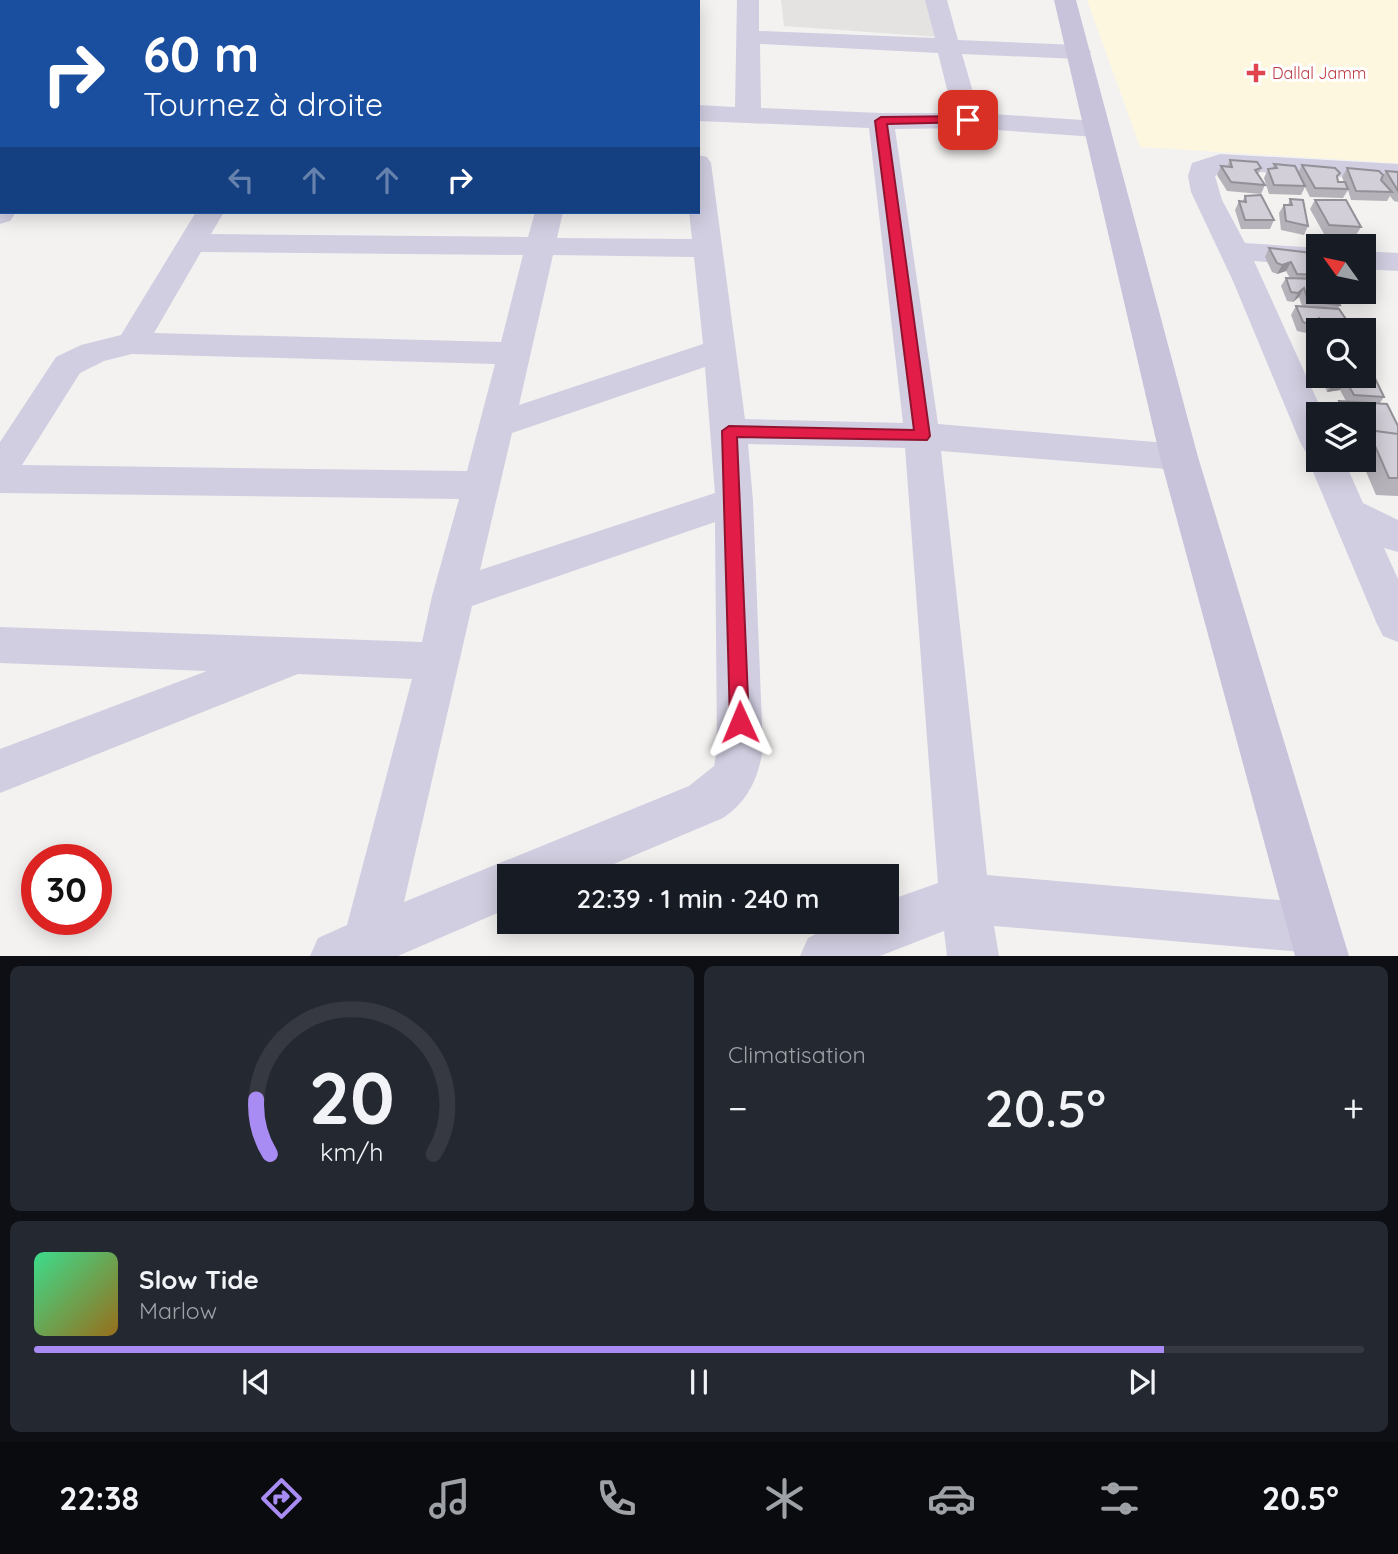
<!DOCTYPE html>
<html lang="fr">
<head>
<meta charset="utf-8">
<style>
  :root { --surface:#171b24; --page:#242831; --text:#f1f3f6; --muted:#9ea1a6; --line:#363941; --accent:#a88cf3 }
  body { margin:0; font-family:Quicksand,sans-serif; background:var(--page); color:var(--text); height:100vh; display:flex; flex-direction:column; font-size:26px; white-space:nowrap }
  * { box-sizing:border-box; margin:0 }
  p { font-size:23px; color:var(--muted) }
  .icon { flex:none; width:38px; height:38px; fill:none; stroke:currentColor; stroke-width:2; stroke-linecap:round; stroke-linejoin:round }
  .map { position:relative; height:956px; overflow:hidden }
  .sheet { display:flex; flex-direction:column; gap:10px; padding:10px; background:#0d0f14; flex:1 }
  .sheet>* { flex:none }
  .top-card { position:absolute; left:0px; top:0px; width:700px; height:214px; box-shadow:0 4px 18px #0003; background:#1a4fa0; color:#fff; overflow:hidden }
  .needle { width:46px; rotate:303deg }
  .controls { position:absolute; left:1306px; top:234px; display:grid; gap:14px }
  .controls a { display:grid; place-items:center; width:70px; height:70px; border-radius:0px; background:var(--surface); box-shadow:0 4px 18px #0003; font-size:35px }
  .speed { position:absolute; left:21px; top:844px; display:flex; gap:14px; font-size:35px; font-weight:700; text-align:center }
  .speed>* { display:grid; place-content:center; width:91px; height:91px; border-radius:50%; background:var(--surface); box-shadow:0 4px 18px #0003; line-height:1 }
  .speed .limit { border:10px solid #d22; background:#fff; color:#111 }
  .pin { position:absolute; display:grid; place-items:center; width:60px; height:60px; color:#fff; margin:-30px; border-radius:14px; box-shadow:0 4px 10px #0006 }
  .me { position:absolute; width:77px; margin:-38px; rotate:359deg; stroke-linejoin:round; filter:drop-shadow(0 0 5px #0008) }
  .turn { display:flex; align-items:center; gap:24px; height:147px; padding:0 28px; font-size:32px }
  .turn .icon { width:91px; height:91px; stroke-width:2.5 }
  .turn b { display:block; font-size:49px; line-height:60px }
  .lanes { display:flex; align-items:center; height:66px; padding:0 28px; background:#0003; justify-content:center; gap:35px; direction:ltr }
  .lanes .off { opacity:.35 }
  .big { font-size:52px; font-weight:600; line-height:1.1 }
  .sheet .tile { flex:1; display:flex; flex-direction:column; justify-content:center; gap:10px; min-width:0; padding:0 24px; border-radius:10px; background:var(--page) }
  .sheet .dial { align-items:center; gap:0 }
  .dial svg { height:182px; overflow:visible; fill:none; stroke:var(--line); stroke-width:7; stroke-linecap:round; text-anchor:middle }
  .dial text { fill:var(--text); stroke:none }
  .song { display:flex; align-items:center; gap:21px }
  .cover { width:84px; height:84px; border-radius:10px; background:linear-gradient(135deg,hsl(150 70% 55%),hsl(40 70% 35%)) }
  .played { height:7px; border-radius:4px; background:linear-gradient(90deg,var(--accent) 85%,var(--line) 85%) }
  .keys { display:flex; justify-content:space-around; direction:ltr }
  .heat { display:flex; justify-content:space-between; align-items:center; font-size:38px; direction:ltr }
  .sheet .tiles { flex:1; display:grid; gap:10px; grid-template-columns:1fr 1fr }
  .tile:last-child { grid-column:span 2 }
  .trip { position:absolute; left:497px; top:864px; width:402px; height:70px; border-radius:0px; background:var(--surface); box-shadow:0 4px 18px #0003; font-weight:600; line-height:70px; text-align:center }
  .dock { display:flex; height:112px; justify-content:space-around; align-items:center; background:#090b0e; color:var(--muted) }
  .dock .icon { width:49px; height:49px }
  .dock .selected { color:var(--accent) }
  .dock b { font-size:32px; color:var(--text) }
  .map>svg:first-child { display:block }
  .education { fill:#e4e3e2 }
  .medical { fill:#fdf7e0 }
  .lines { fill:none; stroke-linecap:round; stroke-linejoin:round }
  .highway-casing { stroke:#7f70ae; stroke-width:4 }
  .street { fill:#d1cee1; fill-rule:evenodd }
  .secondary { fill:#c8c2da; fill-rule:evenodd }
  .highway { fill:#9385c2; fill-rule:evenodd }
  .wall { fill:#b5b2ba }
  .shaded-wall { fill:#939197 }
  .building { fill:#d2cfd8; stroke:#939197; stroke-width:2 }
  .route { fill:#e11d48; stroke:#92132f; stroke-width:2 }
  .health-dot { fill:#e0444e; stroke:#fff; stroke-width:2.5 }
  .labels { text-anchor:middle; dominant-baseline:central; stroke-width:6; stroke-linejoin:round; paint-order:stroke }
  .far-health-label { font-size:16px; fill:#be3a42; stroke:#fff; text-anchor:start }
</style>
</head>
<body>
<div class="map">
<svg width="1398" height="956" viewBox="0 0 1398 956">
  <rect width="100%" height="100%" fill="#f3f2f0"/>
  <!-- education -->
  <path class="education" d="M781 0H928L938 37 784 26Z"/>
  <!-- medical -->
  <path class="medical" d="M1087 0H1398V163L1140 147Z"/>
  <g class="lines">
    <!-- highway casing -->
    <g class="highway-casing">
      <path id="highway" d="M0 0H20L2 2V8Z
        M37 0H61L36 2Z"/>
    </g>
    <!-- street -->
    <path class="street" d="M158 0H180L157 2Z
      M324 0H346L323 2Z
      M425 0H447V2H425Z
      M582 0H604V2H582Z
      M737 0H759V31L935 38 925 0H947L958 40 1079 45 1087 47 1091 52 1087 57 1079 59 962 54 979 113 1096 121 1105 124 1109 129 1105 134 1096 137 968 128 895 129 938 424 1179 444 1192 448 1197 457 1192 466 1179 470 941 451 987 875 1314 903 1332 910 1339 928 1332 946 1314 953 994 926 999 956H947L944 931 880 956H800L808 938 838 922H887V901L938 883 905 448 748 444 753 501 763 749C758 779 748 801 723 818L583 877H509V908L398 956H310L318 938 347 925 412 679 298 674 0 793V749L207 671 0 663V627L422 642 432 596 459 499 0 493V442L56 357 81 345 121 335 196 212H224L211 234 528 237 535 212H563L557 238 692 239 689 212H698V155L707 157 711 163 745 419 903 423 869 128 698 121V105L735 107ZM760 44 938 53 953 113H881L761 108ZM201 252 523 255 501 342 154 333ZM553 255 694 257 703 344 519 405ZM132 354 495 364 467 471 22 465 80 373 104 361ZM705 367 715 493 480 570 512 433ZM715 522 717 749 714 766 689 786 404 902 472 606Z
      M1220 154 1398 164V180L1223 170 1215 176 1222 200 1245 243 1318 248V266L1254 261 1324 415H1318V460H1344L1363 503 1398 520V552L1384 548 1398 579V642L1383 636 1377 624 1308 460 1312 453 1305 451 1300 442 1233 281 1191 192 1188 176 1192 163Z
      M0 204 2 212H16L10 221 0 224Z
      M1363 251 1398 253V271L1363 269Z"/>
    <!-- secondary -->
    <path class="secondary" d="M122 0H145L121 2Z
      M1054 0H1076L1198 457 1349 956H1295L1160 457Z
      M2 91V107L0 108V92Z"/>
    <!-- highway -->
    <use href="#highway" class="highway"/>
  </g>
  <!-- wall -->
  <path class="wall" d="M1230 160 1261 168 1258 174 1265 185 1261 194 1227 191 1217 175 1221 166 1227 167Z
    M1274 164 1298 173 1302 165 1337 179 1338 182H1344L1342 177 1347 168 1381 179 1386 171 1398 172V202L1394 201 1390 196 1387 201 1351 200 1348 190 1343 198 1310 197 1305 187 1301 195 1269 194 1264 178 1268 169H1272Z
    M1245 196 1274 220 1270 229H1241L1235 210 1239 201 1242 202Z
    M1290 199 1308 226 1304 235 1281 230 1279 213 1284 205H1288Z
    M1315 200 1361 227 1356 235 1324 234 1310 209Z
    M1269 248 1318 264V292L1340 305 1338 309 1354 331H1318V334L1314 326 1306 333 1297 331 1291 315 1296 306H1302L1299 297 1293 302 1287 301 1281 286 1286 278H1290L1286 271 1277 274 1272 272 1265 257Z
    M1311 338H1318V358H1313L1306 347Z
    M1363 354 1370 365 1367 370 1384 397 1379 404 1398 426V496L1376 495 1361 460H1363V415H1335L1333 410 1339 401H1346L1340 390 1327 392 1322 378V376H1363Z"/>
  <!-- shaded-wall -->
  <path class="shaded-wall" d="M1291 262 1286 271 1277 274 1282 265Z
    M1304 288 1299 297 1293 302 1298 293Z
    M1319 318 1314 326 1306 333 1311 325Z
    M1346 381 1340 390 1327 392 1333 383Z"/>
  <!-- building -->
  <path class="building" d="M1230 160 1257 162 1261 168 1255 170 1265 185 1231 182 1221 166 1232 167Z
    M1274 164 1295 166 1305 186 1274 185 1268 169 1277 168Z
    M1302 165 1335 168 1340 173 1337 176 1338 182H1345L1348 189 1315 188Z
    M1347 168 1379 171 1383 175 1381 180 1392 192 1356 191Z
    M1386 171 1398 172V191Z
    M1261 195 1274 220H1245L1239 201 1246 202 1245 196Z
    M1290 199 1303 200 1308 226 1286 221 1284 205H1292Z
    M1315 200H1346L1361 227 1329 225Z
    M1269 248 1312 253 1318 264V275L1297 274 1291 262 1282 265 1277 263Z
    M1286 278 1318 279V292H1334L1340 305 1308 301 1304 288 1298 293 1291 292Z
    M1296 306 1339 309 1354 331H1326L1319 318 1311 325 1303 322Z
    M1311 338H1318V348Z
    M1363 354 1370 365H1363Z
    M1363 370H1371L1384 397 1354 395 1346 381 1333 383 1330 376H1363Z
    M1339 401 1387 404 1398 426V434L1368 430V432L1363 418V415L1352 413 1353 415H1344Z
    M1368 430 1398 434V478H1389Z"/>
  <!-- route -->
  <path class="route" d="M968 116 972 117V122L887 124 930 436 927 440 737 437 749 722 747 728 740 730 733 728 730 722 722 431 729 426 914 430 875 121 881 117Z"/>
  <!-- markers -->
  <path class="health-dot" d="M1252.5 62.5h7v7h7v7h-7v7h-7v-7h-7v-7h7z"/>
  <g class="labels">
    <!-- far-health labels -->
    <g class="far-health-label">
      <text x="1272" y="73">Dallal Jamm</text>
    </g>
  </g>
</svg>
<div class="controls">
<a><svg class="needle" viewBox="-14 -14 28 28"><path d="M0-13l5 13h-10z" fill="#e53935"/><path d="M0 13l5-13h-10z" fill="#9ea1a6"/></svg></a>
<a><svg class="icon" aria-label="search" viewBox="0 0 24 24"><circle cx="10" cy="10" r="6"/><path d="M15 15l6 6"/></svg></a>
<a><svg class="icon" aria-label="layers" viewBox="0 0 24 24"><path d="M12 4l9 5-9 5-9-5zM3 14l9 5 9-5"/></svg></a>
</div>
<div class="speed"><div class="limit">30</div></div>
<div class="pin" style="left:968px;top:120px;background:#d93025"><svg class="icon" aria-label="arrive" viewBox="0 0 24 24"><path d="M6 21V4h12l-3 4 3 4H6"/></svg></div>
<svg class="me" style="left:740px;top:722px" viewBox="-20 -20 40 40"><path d="M0-17L14 15 0 8-14 15z" fill="#e11d48" stroke="#fff" stroke-width="4"/></svg>
<div class="trip">22:39 · 1 min · 240 m</div>
<div class="top-card">
<div class="turn"><svg class="icon" aria-label="right" viewBox="0 0 24 24"><path d="M7 20v-9h11M14 6l5 5-5 5"/></svg><div><b>60 m</b>Tournez à droite</div></div>
<div class="lanes"><svg class="icon off" aria-label="left" viewBox="0 0 24 24"><path d="M17 20v-9H6M10 6l-5 5 5 5"/></svg><svg class="icon off" aria-label="ahead" viewBox="0 0 24 24"><path d="M12 20V5M6 11l6-6 6 6"/></svg><svg class="icon off" aria-label="ahead" viewBox="0 0 24 24"><path d="M12 20V5M6 11l6-6 6 6"/></svg><svg class="icon" aria-label="right" viewBox="0 0 24 24"><path d="M7 20v-9h11M14 6l5 5-5 5"/></svg></div>
</div>
</div>
<section class="sheet">
<div class="tiles">
<div class="tile dial"><svg viewBox="0 0 100 80">
<path d="M14 69A42 42 0 1 1 86 69"/>
<path d="M14 69A42 42 0 0 1 8 45" stroke="#a88cf3"/>
<text x="50" y="56" font-size="32" font-weight="700">20</text>
<text x="50" y="72" font-size="11">km/h</text>
</svg></div>
<div class="tile"><p>Climatisation</p>
<div class="heat"><a>−</a><b class="big">20.5°</b><a>+</a></div>
</div>
<div class="tile">
<div class="song"><i class="cover"></i><div><b>Slow Tide</b><p>Marlow</p></div></div>
<div class="played"></div>
<div class="keys"><svg class="icon" aria-label="previous" viewBox="0 0 24 24"><path d="M18 5L8 12l10 7zM5 5v14"/></svg><svg class="icon" aria-label="pause" viewBox="0 0 24 24"><path d="M8 5v14M16 5v14"/></svg><svg class="icon" aria-label="next" viewBox="0 0 24 24"><path d="M6 5l10 7-10 7zM19 5v14"/></svg></div>
</div>
</div>
</section>
<nav class="dock">
<b>22:38</b>
<svg class="icon selected" aria-label="directions" viewBox="0 0 24 24"><path d="M12 3l9 9-9 9-9-9zM9 14v-3h6M13 9l2 2-2 2"/></svg>
<svg class="icon" aria-label="music" viewBox="0 0 24 24"><path d="M9 18V5l10-2v13"/><circle cx="6" cy="18" r="3"/><circle cx="16" cy="16" r="3"/></svg>
<svg class="icon" aria-label="phone" viewBox="0 0 24 24"><path d="M5 4h4l2 5-3 2q2 4 5 5l2-3 5 2v4C11 20 4 13 5 4z"/></svg>
<svg class="icon" aria-label="climate" viewBox="0 0 24 24"><path d="M12 3v18M4 7l16 10M4 17L20 7"/></svg>
<svg class="icon" aria-label="car" viewBox="0 0 24 24"><path d="M5 17H2v-5l4-1 3-4h7l3 4 3 1v5h-3M9 17h6M6 11h13"/><circle cx="7" cy="17" r="2"/><circle cx="17" cy="17" r="2"/></svg>
<svg class="icon" aria-label="filters" viewBox="0 0 24 24"><path d="M4 7h16M4 17h16"/><circle cx="9" cy="7" r="2"/><circle cx="15" cy="17" r="2"/></svg>
<b>20.5°</b>
</nav>
</body>
</html>
